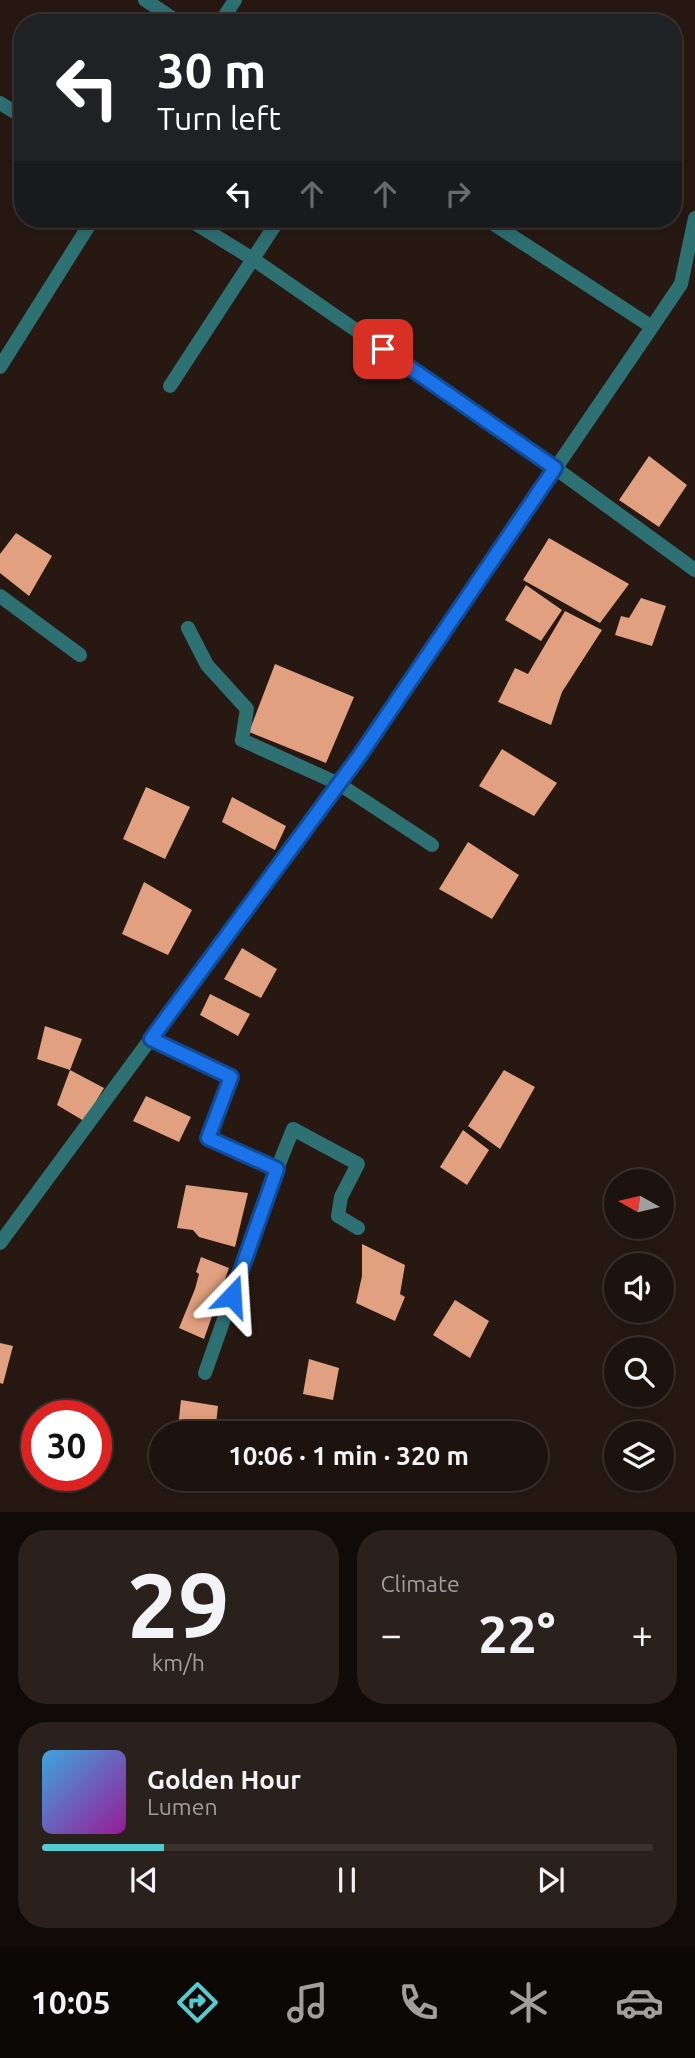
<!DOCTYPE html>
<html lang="en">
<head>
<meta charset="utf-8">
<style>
  :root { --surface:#1d130e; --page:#2a201c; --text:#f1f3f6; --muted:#a09e9e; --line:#3b322e; --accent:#52ccd0 }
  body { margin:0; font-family:Ubuntu,sans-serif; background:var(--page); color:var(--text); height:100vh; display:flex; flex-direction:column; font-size:26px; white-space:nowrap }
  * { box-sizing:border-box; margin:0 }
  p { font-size:23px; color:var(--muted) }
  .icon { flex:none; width:38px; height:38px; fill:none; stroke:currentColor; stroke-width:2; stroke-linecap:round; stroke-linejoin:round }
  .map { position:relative; height:1512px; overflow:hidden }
  .details { display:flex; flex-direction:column; gap:18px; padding:18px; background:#100a08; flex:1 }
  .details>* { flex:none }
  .hud { position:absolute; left:14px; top:14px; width:668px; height:214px; border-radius:28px; box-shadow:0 4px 18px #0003,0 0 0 2px var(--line); background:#202124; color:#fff; overflow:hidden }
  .needle { width:46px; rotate:278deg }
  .fabs { position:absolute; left:604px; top:1169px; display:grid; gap:14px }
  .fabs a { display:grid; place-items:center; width:70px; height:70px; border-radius:50%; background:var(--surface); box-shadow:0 4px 18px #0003,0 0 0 2px var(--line); font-size:35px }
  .speed { position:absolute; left:21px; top:1400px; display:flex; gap:14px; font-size:35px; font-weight:700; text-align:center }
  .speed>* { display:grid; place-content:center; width:91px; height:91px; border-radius:50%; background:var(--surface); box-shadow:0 4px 18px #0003,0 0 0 2px var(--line); line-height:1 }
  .speed .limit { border:10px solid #d22; background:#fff; color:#111 }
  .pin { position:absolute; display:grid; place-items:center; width:60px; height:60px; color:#fff; margin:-30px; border-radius:14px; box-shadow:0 4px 10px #0006 }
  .me { position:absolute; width:77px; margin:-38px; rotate:20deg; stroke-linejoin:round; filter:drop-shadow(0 0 5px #0008) }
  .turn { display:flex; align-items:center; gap:24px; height:147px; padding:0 28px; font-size:32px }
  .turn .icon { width:91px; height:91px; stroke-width:2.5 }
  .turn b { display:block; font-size:49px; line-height:60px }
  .lanes { display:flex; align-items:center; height:66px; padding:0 28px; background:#0003; justify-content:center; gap:35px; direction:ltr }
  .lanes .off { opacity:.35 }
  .big { font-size:52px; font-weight:600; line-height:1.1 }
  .details .tile { flex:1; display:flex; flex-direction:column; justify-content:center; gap:10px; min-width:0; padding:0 24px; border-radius:28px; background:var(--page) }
  .details .dial { align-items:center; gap:0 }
  .dial b { font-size:91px; line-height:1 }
  .song { display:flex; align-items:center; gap:21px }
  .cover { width:84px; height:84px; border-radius:10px; background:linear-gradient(135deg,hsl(200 70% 55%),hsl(300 70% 35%)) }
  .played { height:7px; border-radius:4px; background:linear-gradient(90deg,var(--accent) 20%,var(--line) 20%) }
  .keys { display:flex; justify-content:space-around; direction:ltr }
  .heat { display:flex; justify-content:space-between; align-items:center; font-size:38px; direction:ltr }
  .details .tiles { flex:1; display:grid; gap:18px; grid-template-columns:1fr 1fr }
  .tile:last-child { grid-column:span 2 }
  .trip { position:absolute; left:149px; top:1421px; width:399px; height:70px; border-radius:35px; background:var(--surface); box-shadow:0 4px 18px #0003,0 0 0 2px var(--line); font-weight:600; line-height:70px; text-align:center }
  .tab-bar { display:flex; height:112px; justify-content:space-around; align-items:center; background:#0c0806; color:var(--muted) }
  .tab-bar .icon { width:49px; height:49px }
  .tab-bar .on { color:var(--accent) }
  .tab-bar b { font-size:32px; color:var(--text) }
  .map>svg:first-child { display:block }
  .building { fill:#e1a080 }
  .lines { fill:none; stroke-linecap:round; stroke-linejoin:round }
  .service { stroke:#2e7173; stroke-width:14 }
  .minor { stroke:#2e7173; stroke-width:14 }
  .route-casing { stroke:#114b97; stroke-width:18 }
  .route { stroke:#1a73e8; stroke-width:12 }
</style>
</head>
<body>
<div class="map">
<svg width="695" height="1512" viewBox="0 0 695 1512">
  <rect width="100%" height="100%" fill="#271912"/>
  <!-- building -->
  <path class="building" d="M649 456 687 485 659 527 619 500Z
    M16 533 52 556 29 596 0 573V554Z
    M549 538 629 584 600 623 523 580Z
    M526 585 562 610 541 641 505 620Z
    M641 598 666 606 652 646 615 635 621 616 629 618Z
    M565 611 602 630 562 692 551 725 498 702 515 668 528 674Z
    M275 664 354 697 326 763 249 732Z
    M502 749 557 783 534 816 479 786Z
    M146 787 190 807 165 859 123 839Z
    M232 797 286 826 275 850 222 822Z
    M468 842 519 875 492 919 439 889Z
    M144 882 192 910 168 955 122 934Z
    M242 948 277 969 261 998 224 979Z
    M210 994 250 1014 238 1036 200 1015Z
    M45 1026 82 1039 70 1070 37 1059Z
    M70 1070 104 1088 84 1121 57 1105Z
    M504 1070 535 1087 500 1149 468 1126Z
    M146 1096 191 1117 179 1142 133 1121Z
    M463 1130 489 1150 467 1185 440 1167Z
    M186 1185 248 1193 235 1247 199 1237 193 1230 177 1228Z
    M362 1244 405 1265 400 1294 405 1297 395 1321 356 1303 362 1276Z
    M201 1257 229 1268 204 1339 179 1328 195 1289 199 1274 196 1272Z
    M455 1300 489 1321 470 1358 433 1335Z
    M0 1343 13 1346 3 1384 0 1383Z
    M309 1359 339 1368 333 1400 303 1394Z
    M181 1400 218 1406 215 1433 178 1428Z"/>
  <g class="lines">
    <!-- service -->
    <path class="service" d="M555 468 695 570"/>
    <!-- minor -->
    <path class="minor" d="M145 0 180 23
      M220 23 235 0
      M0 103 23 117
      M188 219 253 259 555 468
      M486 219 652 327
      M0 367 93 219
      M170 386 279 219
      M0 596 80 655
      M188 628 207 665 247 709 242 740 339 784 432 845
      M151 1039 231 1077 208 1138 277 1169 293 1129 358 1164 341 1197 338 1216 358 1228
      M0 1243 360 755 652 327 681 284 695 218
      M205 1373 277 1169"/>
  </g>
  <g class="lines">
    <!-- route casing -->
    <g class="route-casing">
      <path id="route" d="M232 1296 277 1169 208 1138 231 1077 151 1039 360 755 555 468 383 349"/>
    </g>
    <!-- route -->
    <use href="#route" class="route"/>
  </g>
</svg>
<div class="fabs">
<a><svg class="needle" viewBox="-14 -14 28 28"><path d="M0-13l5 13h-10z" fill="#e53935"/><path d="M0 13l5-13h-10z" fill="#a09e9e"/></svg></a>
<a><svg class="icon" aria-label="sound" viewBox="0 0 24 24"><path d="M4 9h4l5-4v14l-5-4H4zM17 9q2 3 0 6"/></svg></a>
<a><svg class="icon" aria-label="search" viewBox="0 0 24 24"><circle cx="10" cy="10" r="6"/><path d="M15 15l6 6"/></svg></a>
<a><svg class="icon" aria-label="layers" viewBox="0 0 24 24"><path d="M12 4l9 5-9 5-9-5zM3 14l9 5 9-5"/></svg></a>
</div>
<div class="speed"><div class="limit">30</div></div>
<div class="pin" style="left:383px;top:349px;background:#d93025"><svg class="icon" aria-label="arrive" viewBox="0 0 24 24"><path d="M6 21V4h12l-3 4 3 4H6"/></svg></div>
<svg class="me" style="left:232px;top:1296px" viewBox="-20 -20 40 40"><path d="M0-17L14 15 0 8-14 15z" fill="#1a73e8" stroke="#fff" stroke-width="4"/></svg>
<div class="trip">10:06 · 1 min · 320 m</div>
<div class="hud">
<div class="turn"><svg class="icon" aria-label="left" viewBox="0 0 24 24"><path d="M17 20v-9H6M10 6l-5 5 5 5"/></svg><div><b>30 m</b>Turn left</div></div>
<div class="lanes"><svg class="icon" aria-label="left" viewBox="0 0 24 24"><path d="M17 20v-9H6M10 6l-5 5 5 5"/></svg><svg class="icon off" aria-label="ahead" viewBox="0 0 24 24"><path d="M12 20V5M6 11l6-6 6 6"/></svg><svg class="icon off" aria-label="ahead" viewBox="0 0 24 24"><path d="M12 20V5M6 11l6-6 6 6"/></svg><svg class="icon off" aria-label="right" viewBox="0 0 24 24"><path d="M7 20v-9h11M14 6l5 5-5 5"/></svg></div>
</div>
</div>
<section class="details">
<div class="tiles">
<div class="tile dial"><b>29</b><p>km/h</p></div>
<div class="tile"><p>Climate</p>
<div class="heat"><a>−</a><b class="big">22°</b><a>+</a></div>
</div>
<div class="tile">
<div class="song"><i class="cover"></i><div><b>Golden Hour</b><p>Lumen</p></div></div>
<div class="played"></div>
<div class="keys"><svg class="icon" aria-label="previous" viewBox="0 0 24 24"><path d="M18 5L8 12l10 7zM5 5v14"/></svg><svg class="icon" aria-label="pause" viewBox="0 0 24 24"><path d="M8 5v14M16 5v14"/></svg><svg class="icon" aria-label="next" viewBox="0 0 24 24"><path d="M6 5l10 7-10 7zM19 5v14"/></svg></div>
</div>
</div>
</section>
<nav class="tab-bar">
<b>10:05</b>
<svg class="icon on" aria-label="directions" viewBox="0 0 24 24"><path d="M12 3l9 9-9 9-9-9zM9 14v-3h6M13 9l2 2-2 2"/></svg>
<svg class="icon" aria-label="music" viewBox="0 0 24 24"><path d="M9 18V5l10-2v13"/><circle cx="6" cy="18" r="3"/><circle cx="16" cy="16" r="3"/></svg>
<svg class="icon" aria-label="phone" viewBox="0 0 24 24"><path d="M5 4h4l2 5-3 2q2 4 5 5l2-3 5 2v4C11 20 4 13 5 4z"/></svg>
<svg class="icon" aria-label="climate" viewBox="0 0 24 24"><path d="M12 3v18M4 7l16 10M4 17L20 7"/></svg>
<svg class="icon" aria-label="car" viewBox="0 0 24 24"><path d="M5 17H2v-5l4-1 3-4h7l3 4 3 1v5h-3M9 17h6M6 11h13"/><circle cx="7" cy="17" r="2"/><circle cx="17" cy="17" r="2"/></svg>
</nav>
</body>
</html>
